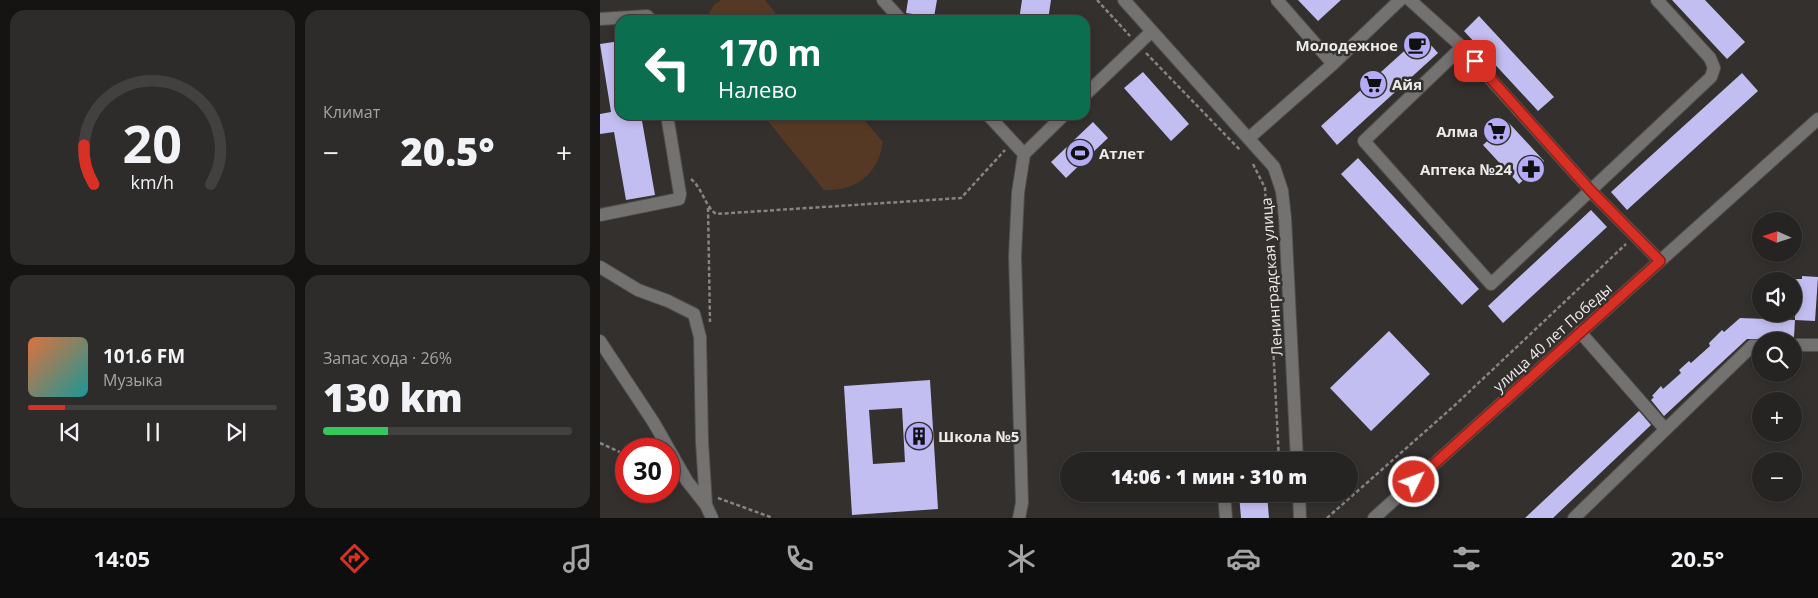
<!DOCTYPE html>
<html lang="ru">
<head>
<meta charset="utf-8">
<style>
  :root { --surface:#262422; --page:#2e2c2a; --text:#f1f3f6; --muted:#a4a4a5; --line:#424140; --accent:#d93025 }
  body { margin:0; font-family:"Open Sans",sans-serif; background:var(--page); color:var(--text); height:100vh; display:flex; flex-direction:column; font-size:19px; white-space:nowrap }
  * { box-sizing:border-box; margin:0 }
  p { font-size:16px; color:var(--muted) }
  .icon { flex:none; width:28px; height:28px; fill:none; stroke:currentColor; stroke-width:2; stroke-linecap:round; stroke-linejoin:round }
  .map { position:relative; flex:1; overflow:hidden }
  .details { display:flex; flex-direction:column; gap:10px; padding:10px; background:#151413; width:600px }
  .details>* { flex:none }
  .banner { position:absolute; left:15px; top:15px; width:475px; height:105px; border-radius:15px; box-shadow:0 2px 8px #0003,0 0 0 1px var(--line); background:#0b6e4f; color:#fff; overflow:hidden }
  .needle { width:32px; rotate:273deg }
  .tools { position:absolute; left:1152px; top:212px; display:grid; gap:10px }
  .tools a { display:grid; place-items:center; width:50px; height:50px; border-radius:50%; background:var(--surface); box-shadow:0 2px 8px #0003,0 0 0 1px var(--line); font-size:25px }
  .speed { position:absolute; left:15px; top:438px; display:flex; gap:10px; font-size:25px; font-weight:700; text-align:center }
  .speed>* { display:grid; place-content:center; width:65px; height:65px; border-radius:50%; background:var(--surface); box-shadow:0 2px 8px #0003,0 0 0 1px var(--line); line-height:1 }
  .speed .limit { border:8px solid #d22; background:#fff; color:#111 }
  .pin { position:absolute; display:grid; place-items:center; width:42px; height:42px; color:#fff; margin:-21px; border-radius:10px; box-shadow:0 2px 8px #0006 }
  .me { position:absolute; width:55px; margin:-28px; rotate:48deg; stroke-linejoin:round; filter:drop-shadow(0 0 4px #0008) }
  .turn { display:flex; align-items:center; gap:18px; height:105px; padding:0 20px; font-size:22px }
  .turn .icon { width:65px; height:65px; stroke-width:2.5 }
  .turn b { display:block; font-size:35px; line-height:42px }
  .big { font-size:38px; font-weight:800; line-height:1.1 }
  .details .card { flex:1; display:flex; flex-direction:column; justify-content:center; gap:8px; min-width:0; padding:0 18px; border-radius:15px; background:var(--page) }
  .details .dial { align-items:center; gap:0 }
  .dial svg { height:130px; overflow:visible; fill:none; stroke:var(--line); stroke-width:7; stroke-linecap:round; text-anchor:middle }
  .dial text { fill:var(--text); stroke:none }
  .song { display:flex; align-items:center; gap:15px }
  .cover { width:60px; height:60px; border-radius:8px; background:linear-gradient(135deg,hsl(20 70% 55%),hsl(180 70% 35%)) }
  .played { height:5px; border-radius:2px; background:linear-gradient(90deg,var(--accent) 15%,var(--line) 15%) }
  .keys { display:flex; justify-content:space-around; direction:ltr }
  .heat { display:flex; justify-content:space-between; align-items:center; font-size:28px; direction:ltr }
  .charge { height:8px; border-radius:4px; background:linear-gradient(90deg,#34c759 26%,var(--line) 0) }
  .details .tiles { flex:1; display:grid; gap:10px; grid-template-columns:repeat(2,1fr) }
  .trip { position:absolute; left:460px; top:452px; width:298px; height:50px; border-radius:25px; background:var(--surface); box-shadow:0 2px 8px #0003,0 0 0 1px var(--line); font-weight:800; line-height:50px; text-align:center }
  .tabs { display:flex; height:80px; justify-content:space-around; align-items:center; background:#0f0e0e; color:var(--muted) }
  .tabs .icon { width:35px; height:35px }
  .tabs .selected { color:var(--accent) }
  .tabs b { font-size:22px; color:var(--text) }
  main { display:flex; flex:1; min-height:0 }
  .map>svg:first-child { display:block }
  .green { fill:#553924 }
  .building { fill:#c3bef1; fill-rule:evenodd }
  .lines { fill:none; stroke-linecap:round; stroke-linejoin:round }
  .minor-casing { stroke:#514e4c; stroke-width:14 }
  .path { stroke:#878483; stroke-width:2.5; stroke-dasharray:4 2.5; stroke-linecap:butt }
  .minor { stroke:#747271; stroke-width:12 }
  .route-casing { stroke:#8d1f18; stroke-width:12 }
  .route { stroke:#d93025; stroke-width:9 }
  .labels { text-anchor:middle; dominant-baseline:central; stroke-width:5; stroke-linejoin:round; paint-order:stroke }
  .poi-label { font-size:15px; font-weight:bold; fill:#eeeceb; stroke:#33302e; text-anchor:end }
  .street-label { font-size:15px; fill:#eeeceb; stroke:#33302e }
</style>
</head>
<body>
<main>
<section class="details">
<div class="tiles">
<div class="card dial"><svg viewBox="0 0 100 80">
<path d="M14 69A42 42 0 1 1 86 69"/>
<path d="M14 69A42 42 0 0 1 8 45" stroke="#d93025"/>
<text x="50" y="56" font-size="32" font-weight="700">20</text>
<text x="50" y="72" font-size="11">km/h</text>
</svg></div>
<div class="card"><p>Климат</p>
<div class="heat"><a>−</a><b class="big">20.5°</b><a>+</a></div>
</div>
<div class="card">
<div class="song"><i class="cover"></i><div><b>101.6 FM</b><p>Музыка</p></div></div>
<div class="played"></div>
<div class="keys"><svg class="icon" aria-label="previous" viewBox="0 0 24 24"><path d="M18 5L8 12l10 7zM5 5v14"/></svg><svg class="icon" aria-label="pause" viewBox="0 0 24 24"><path d="M8 5v14M16 5v14"/></svg><svg class="icon" aria-label="next" viewBox="0 0 24 24"><path d="M6 5l10 7-10 7zM19 5v14"/></svg></div>
</div>
<div class="card"><p>Запас хода · 26%</p><b class="big">130 km</b><div class="charge"></div></div>
</div>
</section>
<div class="map">
<svg width="1218" height="518" viewBox="0 0 1218 518">
  <rect width="100%" height="100%" fill="#33302e"/>
  <!-- green -->
  <path class="green" d="M121 0H165L181 20H105L114 5Z
    M163 115H260L283 142C278 174 257 191 224 190Z"/>
  <!-- building -->
  <path class="building" d="M308 0H337L334 17 306 13Z
    M422 0H451L448 20H419Z
    M698 0H741L718 21Z
    M1072 0H1105L1145 42 1127 59Z
    M879 16 954 97 938 111 864 31Z
    M822 35 838 53 737 145 721 126Z
    M20 41V115H41L55 195 26 200 14 132 0 134V114L11 112 0 44Z
    M543 72 589 124 571 141 524 88Z
    M1142 73 1158 91 1027 210 1011 192Z
    M493 122 508 138 466 178 451 162Z
    M908 122 944 161 919 184 883 145Z
    M758 158 879 289 862 305 741 174Z
    M991 210 1007 227 903 323 888 306Z
    M1202 276 1218 277 1215 321 1195 320 1194 279H1202Z
    M1140 318 1195 320 1194 337 1188 340 1147 339 1064 416 1051 400 1054 397 1052 396 1061 386 1063 389 1081 373 1079 370 1089 361 1091 363 1110 346 1109 343 1122 330 1124 332Z
    M789 331 830 374 771 431 730 388Z
    M330 380 338 509 252 515 244 386ZM302 408 305 462 273 464 269 410Z
    M1039 411 1051 425 953 518H925Z
    M639 494H667L669 518H641Z"/>
  <g class="lines">
    <!-- minor casing -->
    <g class="minor-casing">
      <path id="minor" d="M283 0 301 20
        M524 0 674 167 682 191 685 218 697 461
        M810 0 862 47 991 191 1060 261
        M0 19 47 16 51 20
        M862 47 764 141 891 284 1111 77 1114 68 1110 58 1057 0
        M733 64 800 0
        M485 95 552 31
        M388 115 424 154 418 193 415 256 422 503 419 518
        M649 138 733 64 677 0
        M424 154 464 115
        M0 215 79 199 80 194 67 115
        M0 267 38 290 68 301 94 314 100 337 102 442 106 505
        M980 332 1065 429
        M0 341 54 423 87 481 106 505 112 518
        M1194 345H1218
        M624 494 626 518
        M699 494 700 518
        M774 518 1218 119
        M974 518 1152 346H1161"/>
    </g>
    <!-- path -->
    <path class="path" d="M497 0 530 36
      M546 53 641 151
      M653 164 665 188 679 461
      M91 179C103 189 104 205 116 214L361 198 405 150
      M108 208 110 322
      M0 443 26 455
      M118 498 173 518
      M727 518 854 406 1026 244"/>
    <!-- minor -->
    <use href="#minor" class="minor"/>
  </g>
  <g class="lines">
    <!-- route casing -->
    <g class="route-casing">
      <path id="route" d="M814 482 1060 261 991 191 875 61"/>
    </g>
    <!-- route -->
    <use href="#route" class="route"/>
  </g>
  <!-- icons -->
  <defs>
    <g id="cafe-disc" transform="scale(1.4375)"><circle r="9.5" fill="#b5acf8" stroke="#33302e"/><path d="M-5.5-4.5H6V0H3Q3 3.5 0 3.5H-2.5Q-5.5 3.5-5.5 0ZM3-3.2v2h1.7v-2ZM-6 4.5H4V6H-6Z" fill="#111"/></g>
    <g id="supermarket-disc" transform="scale(1.4375)"><circle r="9.5" fill="#b5acf8" stroke="#33302e"/><path d="M-6-5.5h2.5l.6 2H6L4.5 2H-2.5L-4.4-4H-6ZM-1.5 3.2a1.3 1.3 0 1 0 .1 0ZM3 3.2a1.3 1.3 0 1 0 .1 0Z" fill="#111"/></g>
    <g id="stadium-disc" transform="scale(1.4375)"><circle r="9.5" fill="#b5acf8" stroke="#33302e"/><path d="M0-5a6.5 5 0 1 0 0 10a6.5 5 0 1 0 0-10ZM-3.5-1.8h7v3.6h-7Z" fill="#111"/></g>
    <g id="pharmacy-disc" transform="scale(1.4375)"><circle r="9.5" fill="#b5acf8" stroke="#33302e"/><path d="M-2-6h4v4h4v4h-4v4h-4v-4h-4v-4h4Z" fill="#111"/></g>
    <g id="building-disc" transform="scale(1.4375)"><circle r="9.5" fill="#b5acf8" stroke="#33302e"/><path d="M-4-6H4V6H1V3H-1V6H-4ZM-2.5-4.3h1.7v1.8h-1.7ZM.8-4.3h1.7v1.8H.8ZM-2.5-1h1.7V.8h-1.7ZM.8-1h1.7V.8H.8Z" fill="#111"/></g>
  </defs>
  <g fill-rule="evenodd">
    <use href="#cafe-disc" x="817" y="45"/>
    <use href="#supermarket-disc" x="773" y="84"/>
    <use href="#supermarket-disc" x="897" y="131"/>
    <use href="#stadium-disc" x="480" y="153"/>
    <use href="#pharmacy-disc" x="931" y="169"/>
    <use href="#building-disc" x="319" y="436"/>
  </g>
  <g class="labels">
    <!-- poi labels -->
    <g class="poi-label">
      <text x="798" y="45">Молодежное</text>
      <text x="792" y="84" text-anchor="start">Айя</text>
      <text x="878" y="131">Алма</text>
      <text x="499" y="153" text-anchor="start">Атлет</text>
      <text x="912" y="169">Аптека №24</text>
      <text x="338" y="436" text-anchor="start">Школа №5</text>
    </g>
    <!-- street labels -->
    <g class="street-label">
      <text transform="translate(671 277) rotate(-94)">Ленинградская улица</text>
      <text transform="translate(952 337) rotate(-42)">улица 40 лет Победы</text>
    </g>
  </g>
</svg>
<div class="tools">
<a><svg class="needle" viewBox="-14 -14 28 28"><path d="M0-13l5 13h-10z" fill="#e53935"/><path d="M0 13l5-13h-10z" fill="#a4a4a5"/></svg></a>
<a><svg class="icon" aria-label="sound" viewBox="0 0 24 24"><path d="M4 9h4l5-4v14l-5-4H4zM17 9q2 3 0 6"/></svg></a>
<a><svg class="icon" aria-label="search" viewBox="0 0 24 24"><circle cx="10" cy="10" r="6"/><path d="M15 15l6 6"/></svg></a>
<a>+</a>
<a>−</a>
</div>
<div class="speed"><div class="limit">30</div></div>
<div class="pin" style="left:875px;top:61px;background:#d93025"><svg class="icon" aria-label="arrive" viewBox="0 0 24 24"><path d="M6 21V4h12l-3 4 3 4H6"/></svg></div>
<svg class="me" style="left:814px;top:482px" viewBox="-20 -20 40 40"><circle r="17" fill="#d93025" stroke="#fff" stroke-width="3"/><path d="M0-11L8 9 0 5-8 9z" fill="#fff"/></svg>
<div class="trip">14:06 · 1 мин · 310 m</div>
<div class="banner">
<div class="turn"><svg class="icon" aria-label="left" viewBox="0 0 24 24"><path d="M17 20v-9H6M10 6l-5 5 5 5"/></svg><div><b>170 m</b>Налево</div></div>
</div>
</div>
</main>
<nav class="tabs">
<b>14:05</b>
<svg class="icon selected" aria-label="directions" viewBox="0 0 24 24"><path d="M12 3l9 9-9 9-9-9zM9 14v-3h6M13 9l2 2-2 2"/></svg>
<svg class="icon" aria-label="music" viewBox="0 0 24 24"><path d="M9 18V5l10-2v13"/><circle cx="6" cy="18" r="3"/><circle cx="16" cy="16" r="3"/></svg>
<svg class="icon" aria-label="phone" viewBox="0 0 24 24"><path d="M5 4h4l2 5-3 2q2 4 5 5l2-3 5 2v4C11 20 4 13 5 4z"/></svg>
<svg class="icon" aria-label="climate" viewBox="0 0 24 24"><path d="M12 3v18M4 7l16 10M4 17L20 7"/></svg>
<svg class="icon" aria-label="car" viewBox="0 0 24 24"><path d="M5 17H2v-5l4-1 3-4h7l3 4 3 1v5h-3M9 17h6M6 11h13"/><circle cx="7" cy="17" r="2"/><circle cx="17" cy="17" r="2"/></svg>
<svg class="icon" aria-label="filters" viewBox="0 0 24 24"><path d="M4 7h16M4 17h16"/><circle cx="9" cy="7" r="2"/><circle cx="15" cy="17" r="2"/></svg>
<b>20.5°</b>
</nav>
</body>
</html>
